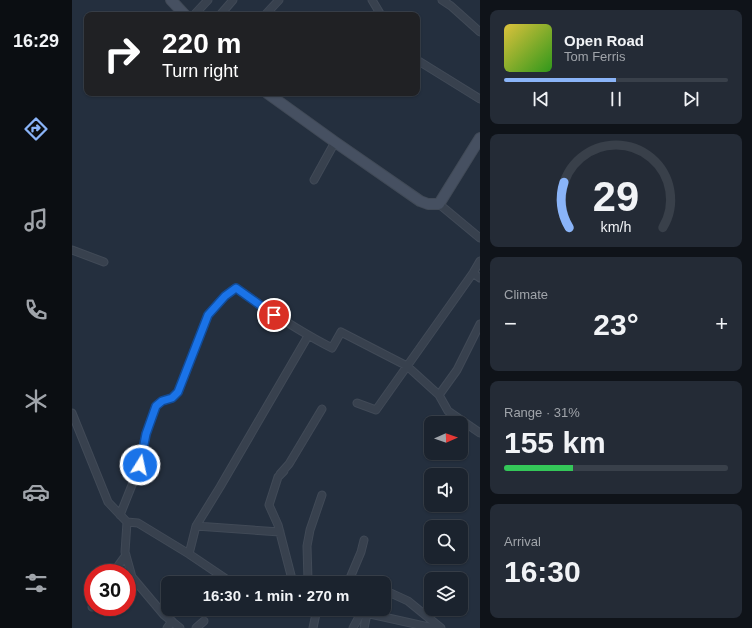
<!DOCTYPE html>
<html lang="en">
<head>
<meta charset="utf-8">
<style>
  :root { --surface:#1b232e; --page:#242b36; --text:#f1f3f6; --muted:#a0a4aa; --line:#39404a; --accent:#8ab4f8 }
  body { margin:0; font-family:Helvetica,sans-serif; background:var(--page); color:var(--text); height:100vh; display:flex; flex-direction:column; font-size:15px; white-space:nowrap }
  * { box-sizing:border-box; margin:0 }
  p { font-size:13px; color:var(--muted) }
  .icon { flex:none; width:22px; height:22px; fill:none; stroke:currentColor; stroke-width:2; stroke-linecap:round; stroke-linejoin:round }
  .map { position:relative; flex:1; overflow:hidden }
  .drawer { display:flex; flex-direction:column; gap:10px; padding:10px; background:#0f1319; width:272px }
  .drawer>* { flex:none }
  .banner { position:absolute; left:12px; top:12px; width:336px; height:84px; border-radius:8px; box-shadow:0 1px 3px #0004,0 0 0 1px var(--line); background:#202124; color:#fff; overflow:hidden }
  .needle { width:26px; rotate:88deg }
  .fabs { position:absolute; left:352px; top:416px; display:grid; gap:8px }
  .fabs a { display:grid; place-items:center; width:44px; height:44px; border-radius:8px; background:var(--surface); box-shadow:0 1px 3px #0004,0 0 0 1px var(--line); font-size:20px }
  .speed { position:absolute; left:12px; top:564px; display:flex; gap:8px; font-size:20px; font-weight:700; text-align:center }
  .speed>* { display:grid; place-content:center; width:52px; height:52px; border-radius:50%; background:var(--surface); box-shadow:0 1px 3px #0004,0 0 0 1px var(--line); line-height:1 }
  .speed .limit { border:6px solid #d22; background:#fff; color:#111 }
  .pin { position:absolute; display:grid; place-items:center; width:34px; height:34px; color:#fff; margin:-17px; border:2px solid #fff; border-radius:50%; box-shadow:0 1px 4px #0007 }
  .me { position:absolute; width:44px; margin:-22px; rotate:10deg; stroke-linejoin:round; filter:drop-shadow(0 0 3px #0008) }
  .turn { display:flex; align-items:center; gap:14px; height:84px; padding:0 12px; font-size:18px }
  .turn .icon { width:52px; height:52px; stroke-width:2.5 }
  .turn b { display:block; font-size:28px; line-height:34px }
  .big { font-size:30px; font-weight:700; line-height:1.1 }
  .drawer .tile { flex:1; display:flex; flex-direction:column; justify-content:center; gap:6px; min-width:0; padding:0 14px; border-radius:8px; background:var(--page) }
  .drawer .dial { align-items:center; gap:0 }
  .dial svg { height:104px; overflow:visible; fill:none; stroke:var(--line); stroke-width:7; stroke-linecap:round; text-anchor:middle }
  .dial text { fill:var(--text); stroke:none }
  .song { display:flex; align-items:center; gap:12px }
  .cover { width:48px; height:48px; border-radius:6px; background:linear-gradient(135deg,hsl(50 70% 55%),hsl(110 70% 35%)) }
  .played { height:4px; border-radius:2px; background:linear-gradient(90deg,var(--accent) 50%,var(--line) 50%) }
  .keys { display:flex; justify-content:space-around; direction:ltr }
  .heat { display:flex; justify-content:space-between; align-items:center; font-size:22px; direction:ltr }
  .charge { height:6px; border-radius:3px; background:linear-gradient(90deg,#34c759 31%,var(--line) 0) }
  .trip { position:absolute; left:89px; top:576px; width:230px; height:40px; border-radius:8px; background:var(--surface); box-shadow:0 1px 3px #0004,0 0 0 1px var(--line); font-weight:700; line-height:40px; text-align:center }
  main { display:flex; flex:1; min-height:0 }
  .dock { display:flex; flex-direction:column; width:72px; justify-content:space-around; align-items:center; background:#0b0e12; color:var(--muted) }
  .dock .icon { width:28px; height:28px }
  .dock .current { color:var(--accent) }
  .dock b { font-size:18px; color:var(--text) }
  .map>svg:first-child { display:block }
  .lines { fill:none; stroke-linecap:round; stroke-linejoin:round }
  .street-casing { stroke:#414a57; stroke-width:9 }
  .secondary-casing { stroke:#414a57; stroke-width:12 }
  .street { stroke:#38414e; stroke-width:7 }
  .secondary { stroke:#465061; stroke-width:10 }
  .route-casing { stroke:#114b97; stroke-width:10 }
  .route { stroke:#1a73e8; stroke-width:7 }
</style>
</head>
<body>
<main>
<nav class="dock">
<b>16:29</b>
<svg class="icon current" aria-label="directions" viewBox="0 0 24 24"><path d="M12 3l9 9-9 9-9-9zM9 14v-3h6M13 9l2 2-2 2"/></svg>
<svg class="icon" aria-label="music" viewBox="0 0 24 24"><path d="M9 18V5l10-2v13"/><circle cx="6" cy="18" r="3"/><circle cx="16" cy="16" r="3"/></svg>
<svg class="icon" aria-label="phone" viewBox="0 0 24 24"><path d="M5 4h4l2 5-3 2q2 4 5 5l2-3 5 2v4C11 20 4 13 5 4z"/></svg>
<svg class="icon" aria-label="climate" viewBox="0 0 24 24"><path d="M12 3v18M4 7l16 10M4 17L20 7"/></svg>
<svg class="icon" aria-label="car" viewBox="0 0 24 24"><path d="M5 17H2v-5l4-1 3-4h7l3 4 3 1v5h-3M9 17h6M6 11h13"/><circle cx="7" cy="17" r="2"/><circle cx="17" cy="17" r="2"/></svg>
<svg class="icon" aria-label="filters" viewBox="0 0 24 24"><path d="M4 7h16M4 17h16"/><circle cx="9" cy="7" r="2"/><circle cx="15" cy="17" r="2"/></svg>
</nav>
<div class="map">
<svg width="408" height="628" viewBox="0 0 408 628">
  <rect width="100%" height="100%" fill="#242f3e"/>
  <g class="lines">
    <!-- street casing -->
    <g class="street-casing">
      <path id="street" d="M300 0 309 15
        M370 0 379 6 408 32
        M122 15 136 0
        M148 15 161 0
        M193 15 207 0
        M345 60 408 99
        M242 180 263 142
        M367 204 408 238
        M0 250 32 262
        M401 273 408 278
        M367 395 385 370 408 324
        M285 403 304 410 401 273 408 261
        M0 413 36 502 55 522 53 552 60 577 92 615 108 628
        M212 471 206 477 197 505 206 525 221 583
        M208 474 217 464 250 409
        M48 515 68 465 74 434 84 406 90 401 100 398 106 392 136 315 153 296 164 288C195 310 226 331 260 348L269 332 335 366 367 395 376 411 408 433
        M55 522 66 523 117 554 160 583
        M124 526 148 487 236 336
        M117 554 124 526 208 532
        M41 573 54 555
        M278 578 289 552 292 540
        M236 580 235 546 238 530 250 495
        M222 583 236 580 242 582 260 583
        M263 583 272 582 278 578 295 583
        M312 590 336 601 369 628
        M20 607 21 606
        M289 612 361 628
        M95 628 100 621
        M124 628 132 621
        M241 628 245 609
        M281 628 291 609
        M292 628 295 614"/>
    </g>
    <!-- secondary casing -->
    <g class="secondary-casing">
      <path id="secondary" d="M99 0 113 15
        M195 93 263 142 348 201 356 204H367L408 138"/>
    </g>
    <!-- street -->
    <use href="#street" class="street"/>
    <!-- secondary -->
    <use href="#secondary" class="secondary"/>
  </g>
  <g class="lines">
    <!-- route casing -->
    <g class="route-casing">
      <path id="route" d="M68 465 74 434 84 406 90 401 100 398 106 392 136 315 153 296 164 288 202 315"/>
    </g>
    <!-- route -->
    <use href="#route" class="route"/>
  </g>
</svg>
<div class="fabs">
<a><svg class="needle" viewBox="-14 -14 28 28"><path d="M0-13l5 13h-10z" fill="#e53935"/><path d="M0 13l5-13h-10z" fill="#a0a4aa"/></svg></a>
<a><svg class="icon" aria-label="sound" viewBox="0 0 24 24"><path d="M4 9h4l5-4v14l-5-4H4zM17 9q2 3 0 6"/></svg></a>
<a><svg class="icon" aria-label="search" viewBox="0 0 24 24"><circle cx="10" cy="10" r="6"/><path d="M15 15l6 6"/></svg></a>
<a><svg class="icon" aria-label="layers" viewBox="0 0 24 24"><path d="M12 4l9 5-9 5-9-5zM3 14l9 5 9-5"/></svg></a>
</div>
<div class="speed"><div class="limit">30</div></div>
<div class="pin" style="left:202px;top:315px;background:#d93025"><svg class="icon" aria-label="arrive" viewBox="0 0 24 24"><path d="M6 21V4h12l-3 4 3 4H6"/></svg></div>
<svg class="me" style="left:68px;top:465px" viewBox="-20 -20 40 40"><circle r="17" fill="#1a73e8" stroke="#fff" stroke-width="3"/><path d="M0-11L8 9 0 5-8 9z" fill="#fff"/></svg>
<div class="trip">16:30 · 1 min · 270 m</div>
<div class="banner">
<div class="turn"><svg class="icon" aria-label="right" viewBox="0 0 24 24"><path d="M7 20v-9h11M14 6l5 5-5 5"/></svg><div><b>220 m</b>Turn right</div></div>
</div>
</div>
<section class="drawer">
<div class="tile">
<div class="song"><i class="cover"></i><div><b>Open Road</b><p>Tom Ferris</p></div></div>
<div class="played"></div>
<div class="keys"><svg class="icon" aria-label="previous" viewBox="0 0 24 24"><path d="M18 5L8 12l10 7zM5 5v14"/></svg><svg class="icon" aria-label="pause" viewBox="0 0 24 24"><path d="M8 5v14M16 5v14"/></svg><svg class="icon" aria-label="next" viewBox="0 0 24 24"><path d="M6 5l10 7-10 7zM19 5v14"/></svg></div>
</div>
<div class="tile dial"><svg viewBox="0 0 100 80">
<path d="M14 69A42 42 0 1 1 86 69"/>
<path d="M14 69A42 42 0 0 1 10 34" stroke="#8ab4f8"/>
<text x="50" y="56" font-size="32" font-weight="700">29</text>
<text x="50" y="72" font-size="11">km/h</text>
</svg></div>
<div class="tile"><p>Climate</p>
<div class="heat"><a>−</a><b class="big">23°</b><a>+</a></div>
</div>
<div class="tile"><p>Range · 31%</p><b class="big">155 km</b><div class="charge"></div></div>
<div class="tile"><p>Arrival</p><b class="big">16:30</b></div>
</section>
</main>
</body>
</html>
